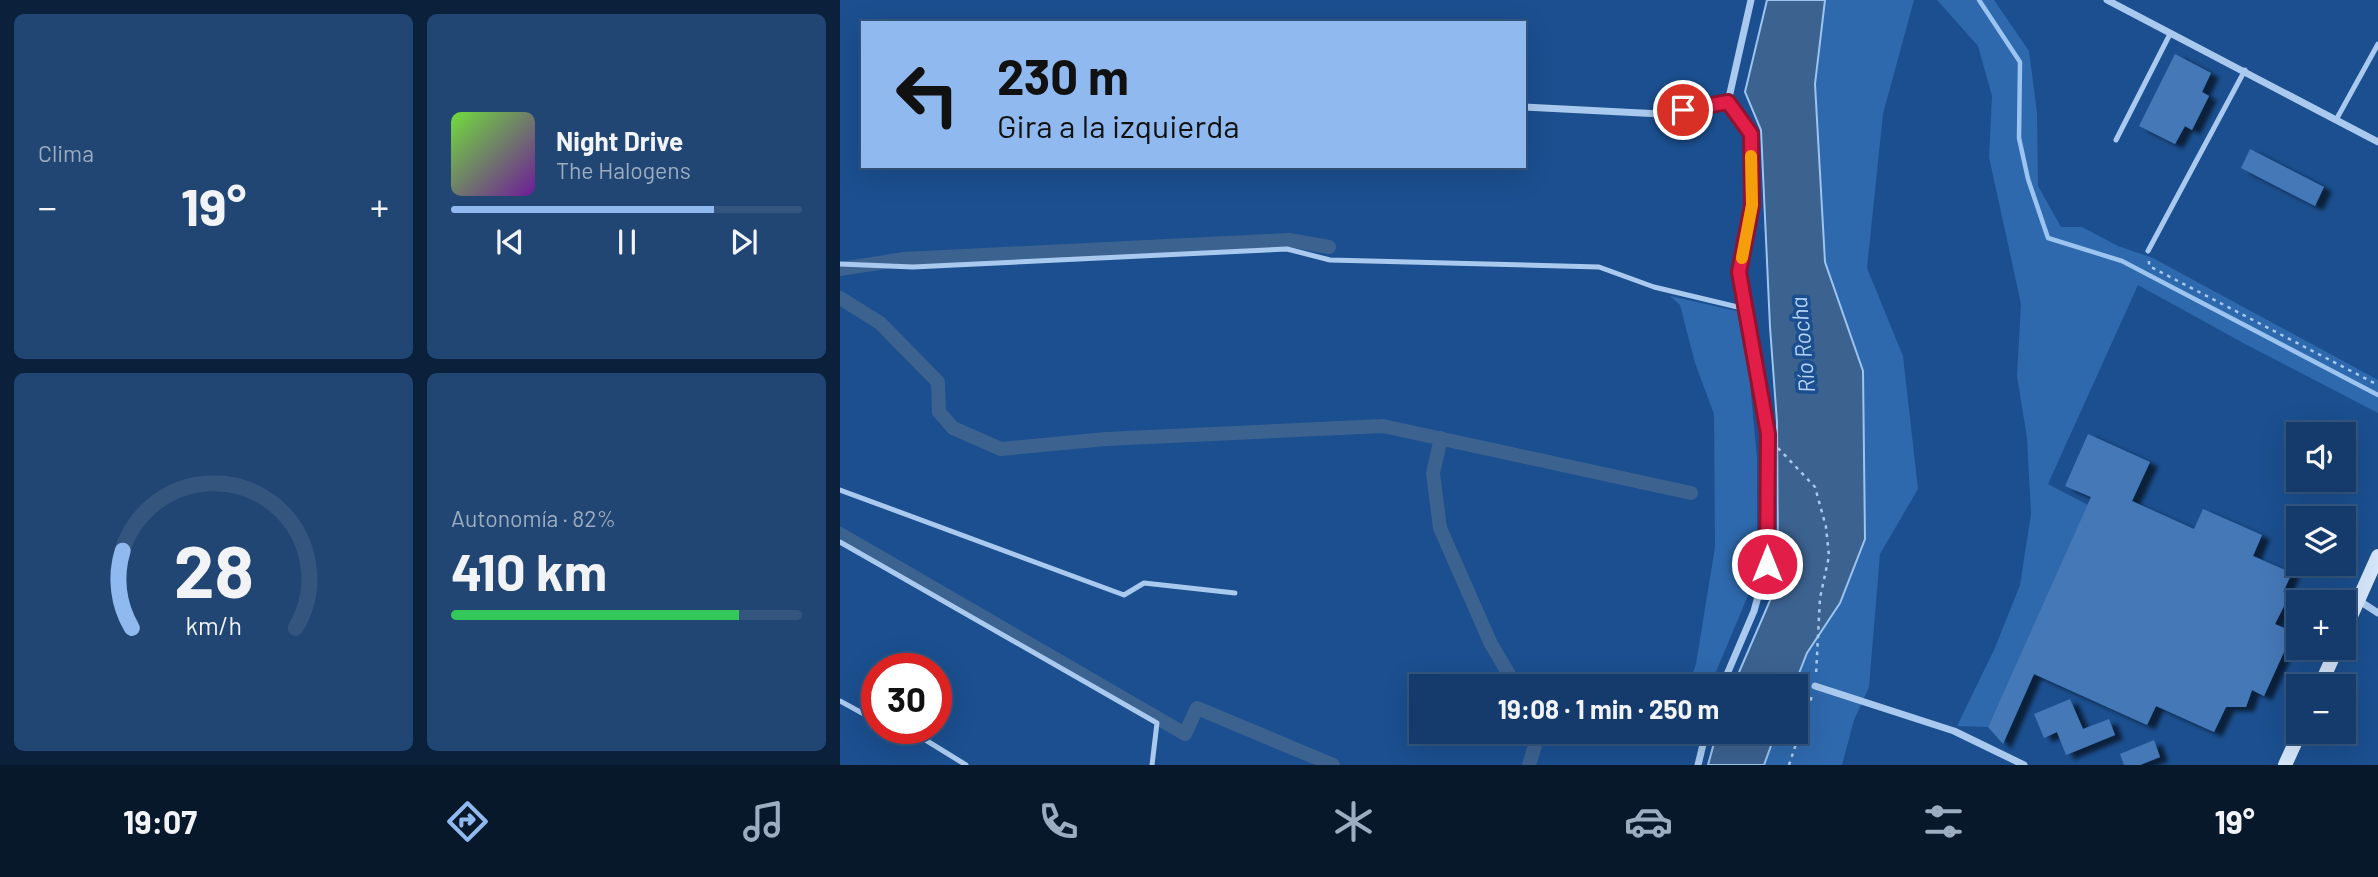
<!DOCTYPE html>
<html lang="es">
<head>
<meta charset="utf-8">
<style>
  :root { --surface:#143b6b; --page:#214673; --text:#f1f3f6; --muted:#9dadc1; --line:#33557e; --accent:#90b9f0 }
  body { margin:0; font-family:Barlow,sans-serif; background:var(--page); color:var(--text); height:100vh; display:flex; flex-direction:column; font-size:26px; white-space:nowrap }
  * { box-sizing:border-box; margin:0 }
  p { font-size:23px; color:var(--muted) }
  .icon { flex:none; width:38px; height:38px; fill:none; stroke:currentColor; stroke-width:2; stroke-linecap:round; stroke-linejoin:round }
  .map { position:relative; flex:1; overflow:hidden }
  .panel { display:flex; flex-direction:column; gap:14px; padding:14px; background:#0b203b; width:840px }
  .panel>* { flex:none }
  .guide { position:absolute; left:21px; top:21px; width:665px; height:147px; border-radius:0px; box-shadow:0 7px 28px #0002,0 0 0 2px var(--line); background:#90b9f0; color:#111; overflow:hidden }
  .tools { position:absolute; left:1446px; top:422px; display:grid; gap:14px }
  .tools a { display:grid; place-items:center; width:70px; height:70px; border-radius:0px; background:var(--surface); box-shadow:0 7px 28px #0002,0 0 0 2px var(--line); font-size:35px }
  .speed { position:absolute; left:21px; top:653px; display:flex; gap:14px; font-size:35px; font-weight:700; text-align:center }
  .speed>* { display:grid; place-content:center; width:91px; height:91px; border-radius:50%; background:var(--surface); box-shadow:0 7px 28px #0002,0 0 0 2px var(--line); line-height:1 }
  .speed .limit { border:10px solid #d22; background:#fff; color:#111 }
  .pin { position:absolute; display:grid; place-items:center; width:60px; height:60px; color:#fff; margin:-30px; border:4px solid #fff; border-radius:50%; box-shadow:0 2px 7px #0007 }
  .me { position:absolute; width:77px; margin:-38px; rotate:0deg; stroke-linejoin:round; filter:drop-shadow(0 0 5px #0008) }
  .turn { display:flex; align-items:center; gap:24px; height:147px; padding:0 21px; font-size:32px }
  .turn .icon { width:91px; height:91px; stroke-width:2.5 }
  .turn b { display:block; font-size:49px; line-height:60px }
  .big { font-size:52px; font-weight:700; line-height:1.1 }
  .panel .card { flex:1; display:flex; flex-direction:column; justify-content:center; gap:10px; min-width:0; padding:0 24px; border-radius:10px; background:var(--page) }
  .panel .dial { align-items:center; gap:0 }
  .dial svg { height:182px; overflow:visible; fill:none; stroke:var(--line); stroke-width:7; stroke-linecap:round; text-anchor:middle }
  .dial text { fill:var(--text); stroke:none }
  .song { display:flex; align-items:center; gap:21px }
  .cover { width:84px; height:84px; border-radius:10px; background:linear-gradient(135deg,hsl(100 70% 55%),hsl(280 70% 35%)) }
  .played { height:7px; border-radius:4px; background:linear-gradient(90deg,var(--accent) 75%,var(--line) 75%) }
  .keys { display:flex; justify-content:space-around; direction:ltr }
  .heat { display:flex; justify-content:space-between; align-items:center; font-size:38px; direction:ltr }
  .charge { height:10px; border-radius:5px; background:linear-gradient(90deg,#34c759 82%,var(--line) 0) }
  .panel .tiles { flex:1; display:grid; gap:14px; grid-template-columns:repeat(2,1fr) }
  .trip { position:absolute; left:569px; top:674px; width:399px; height:70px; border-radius:0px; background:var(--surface); box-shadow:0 7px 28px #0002,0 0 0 2px var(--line); font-weight:700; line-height:70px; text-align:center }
  .tabs { display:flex; height:112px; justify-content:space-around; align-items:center; background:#08182b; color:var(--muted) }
  .tabs .icon { width:49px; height:49px }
  .tabs .selected { color:var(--accent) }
  .tabs b { font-size:32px; color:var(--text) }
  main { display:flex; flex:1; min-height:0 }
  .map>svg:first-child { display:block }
  .green { fill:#2e69ad }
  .water { fill:#3c6290; stroke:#9cc4f0; stroke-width:2 }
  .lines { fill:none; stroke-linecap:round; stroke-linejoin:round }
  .stream { stroke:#9cc4f0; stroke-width:4.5 }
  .canal { stroke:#3c6290; stroke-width:14 }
  .building { fill:#4478b7; filter:url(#shadow) }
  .path { stroke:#a9c9ee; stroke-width:2.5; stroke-dasharray:3.5 5; stroke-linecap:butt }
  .lane { stroke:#a9c9ee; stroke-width:5 }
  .street { stroke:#a9c9ee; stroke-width:7 }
  .secondary { stroke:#d6e6fa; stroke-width:14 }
  .route-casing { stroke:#92132f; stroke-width:18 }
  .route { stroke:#e11d48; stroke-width:12 }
  .slow { stroke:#f59e0b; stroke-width:12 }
  .labels { text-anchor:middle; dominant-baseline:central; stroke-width:7; stroke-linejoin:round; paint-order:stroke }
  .water-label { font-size:23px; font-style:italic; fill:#b5d3f5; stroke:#1b4f8f }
</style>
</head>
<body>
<main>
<section class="panel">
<div class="tiles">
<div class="card"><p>Clima</p>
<div class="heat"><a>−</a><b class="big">19°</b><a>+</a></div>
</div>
<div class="card">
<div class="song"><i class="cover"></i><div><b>Night Drive</b><p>The Halogens</p></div></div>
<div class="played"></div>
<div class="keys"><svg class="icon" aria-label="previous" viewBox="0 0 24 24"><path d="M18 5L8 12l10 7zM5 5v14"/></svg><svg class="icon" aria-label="pause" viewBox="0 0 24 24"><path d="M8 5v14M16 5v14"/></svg><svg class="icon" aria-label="next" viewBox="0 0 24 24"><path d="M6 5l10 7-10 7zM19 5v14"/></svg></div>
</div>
<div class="card dial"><svg viewBox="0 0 100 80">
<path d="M14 69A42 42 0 1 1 86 69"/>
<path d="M14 69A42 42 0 0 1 10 35" stroke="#90b9f0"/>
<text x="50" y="56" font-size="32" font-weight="700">28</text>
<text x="50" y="72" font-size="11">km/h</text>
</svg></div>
<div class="card"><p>Autonomía · 82%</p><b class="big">410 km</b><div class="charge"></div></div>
</div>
</section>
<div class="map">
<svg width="1538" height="765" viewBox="0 0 1538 765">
  <defs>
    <filter id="shadow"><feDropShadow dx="8" dy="4.5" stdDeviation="2" flood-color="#0009"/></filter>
  </defs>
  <rect width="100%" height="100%" fill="#1b4f8f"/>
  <!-- green -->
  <path class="green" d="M985 0H1074L1043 114 1027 268 1063 356 1078 489 1040 554 1029 687 1014 720 1002 765H924L936 732H956L954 686 967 653 1000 603 1023 371 985 262 975 84Z
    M1097 0H1154L1189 51 1197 113 1198 186 1221 227H1242L1278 246 1313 258 1538 380V413L1405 344 1298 285 1208 484 1248 505 1148 727 1117 726 1154 650 1180 585 1191 514 1187 438 1177 376 1181 304 1149 157 1152 96 1138 46Z
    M830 296 897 311 910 383 917 458V574L870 686H848L856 664 875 547 874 414 855 363 840 305Z"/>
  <!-- water -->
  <path class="water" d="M927 0H985L975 84 985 262 1023 371 1025 539 1000 603 967 653 954 686H893L932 596 938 557 937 422 930 327 921 130 905 92Z
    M877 732H936L924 765H868Z"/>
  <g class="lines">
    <!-- stream -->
    <path class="stream" d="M1139 0 1180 62 1179 138 1188 179 1208 238 1282 261 1538 395"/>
    <!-- canal -->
    <path class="canal" d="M0 269 64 259 449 240 489 247
      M0 298 40 323 98 382 99 412 113 428 161 449 266 439 543 426 851 493
      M601 438 593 473 600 528 651 644 676 686
      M0 534 345 734 357 708 493 765
      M689 765 699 732"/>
  </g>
  <!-- building -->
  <path class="building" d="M1335 54 1371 73 1362 92 1369 96 1352 130 1345 126 1335 144 1299 126Z
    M1410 149 1484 187 1475 206 1401 168Z
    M1248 434 1310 462 1292 501 1354 529 1363 509 1422 535 1413 556 1452 573 1443 592 1453 588 1435 624 1453 632 1424 696 1412 690 1406 707H1386L1374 732 1316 706 1307 725 1194 674 1163 744 1148 727 1251 497 1225 486Z
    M1230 699 1243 729 1269 719 1275 735 1226 755 1217 732 1204 738 1194 714Z
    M1314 740 1320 757 1300 765H1284L1280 754Z"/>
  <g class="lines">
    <!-- path -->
    <path class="path" d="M1309 261V266L1538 385
      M938 448 975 487 986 527 989 556 980 598 976 675
      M949 765 972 696"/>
    <!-- lane -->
    <path class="lane" d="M1496 120 1538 44
      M1276 140 1330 34
      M1308 251 1405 70
      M0 264 73 267 447 249 490 260 759 267 814 287 906 309
      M0 490 284 595 304 583 395 593
      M0 542 317 723 312 765
      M0 701 22 713 37 715
      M66 728 126 765"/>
    <!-- street -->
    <path class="street" d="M1267 0 1538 142
      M684 107 821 114 888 102
      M1518 600 1538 613
      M882 686 914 611 927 564V434L899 272 912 206 911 134 888 102 911 0
      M975 686 1114 731 1184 765
      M858 765 866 732"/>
    <!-- secondary -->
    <path class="secondary" d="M1503 634 1538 556
      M1480 686 1497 648
      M1445 765 1460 732"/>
  </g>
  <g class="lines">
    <!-- route casing -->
    <g class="route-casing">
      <path id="route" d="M843 110 888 102 911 134 912 205 899 272 928 434 927 564"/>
    </g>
    <!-- route -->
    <use href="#route" class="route"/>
    <!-- slow -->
    <path class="slow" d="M902 258 912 205 911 156"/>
  </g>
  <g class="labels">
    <!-- water labels -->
    <g class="water-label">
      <text transform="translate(962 345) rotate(-95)">Río Rocha</text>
    </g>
  </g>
</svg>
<div class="tools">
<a><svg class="icon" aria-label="sound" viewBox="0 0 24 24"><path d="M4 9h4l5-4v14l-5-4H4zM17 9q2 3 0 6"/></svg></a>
<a><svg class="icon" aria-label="layers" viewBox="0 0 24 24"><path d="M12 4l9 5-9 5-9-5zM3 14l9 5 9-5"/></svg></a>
<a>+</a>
<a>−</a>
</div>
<div class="speed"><div class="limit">30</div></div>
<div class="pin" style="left:843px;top:110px;background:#d93025"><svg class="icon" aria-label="arrive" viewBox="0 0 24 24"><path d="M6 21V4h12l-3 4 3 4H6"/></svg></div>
<svg class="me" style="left:927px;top:564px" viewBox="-20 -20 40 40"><circle r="17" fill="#e11d48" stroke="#fff" stroke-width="3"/><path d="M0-11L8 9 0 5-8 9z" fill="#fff"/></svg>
<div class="trip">19:08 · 1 min · 250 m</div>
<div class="guide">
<div class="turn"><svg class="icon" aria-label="left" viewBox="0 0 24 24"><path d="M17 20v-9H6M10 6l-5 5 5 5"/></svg><div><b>230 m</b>Gira a la izquierda</div></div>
</div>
</div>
</main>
<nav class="tabs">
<b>19:07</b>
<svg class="icon selected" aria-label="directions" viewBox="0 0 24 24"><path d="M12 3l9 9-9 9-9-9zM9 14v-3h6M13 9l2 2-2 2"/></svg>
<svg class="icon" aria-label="music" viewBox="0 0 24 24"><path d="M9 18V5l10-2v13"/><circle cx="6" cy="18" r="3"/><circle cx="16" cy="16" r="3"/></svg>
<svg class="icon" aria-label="phone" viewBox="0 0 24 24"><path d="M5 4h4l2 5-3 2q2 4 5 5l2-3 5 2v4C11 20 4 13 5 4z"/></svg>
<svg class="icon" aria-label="climate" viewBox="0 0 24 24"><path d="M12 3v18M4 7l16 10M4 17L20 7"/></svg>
<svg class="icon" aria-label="car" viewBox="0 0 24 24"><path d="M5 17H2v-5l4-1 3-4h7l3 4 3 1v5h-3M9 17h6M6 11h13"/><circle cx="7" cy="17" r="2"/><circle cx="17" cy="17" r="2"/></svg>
<svg class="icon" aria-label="filters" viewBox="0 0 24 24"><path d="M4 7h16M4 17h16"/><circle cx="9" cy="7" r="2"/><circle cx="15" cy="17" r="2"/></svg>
<b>19°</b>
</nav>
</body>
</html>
